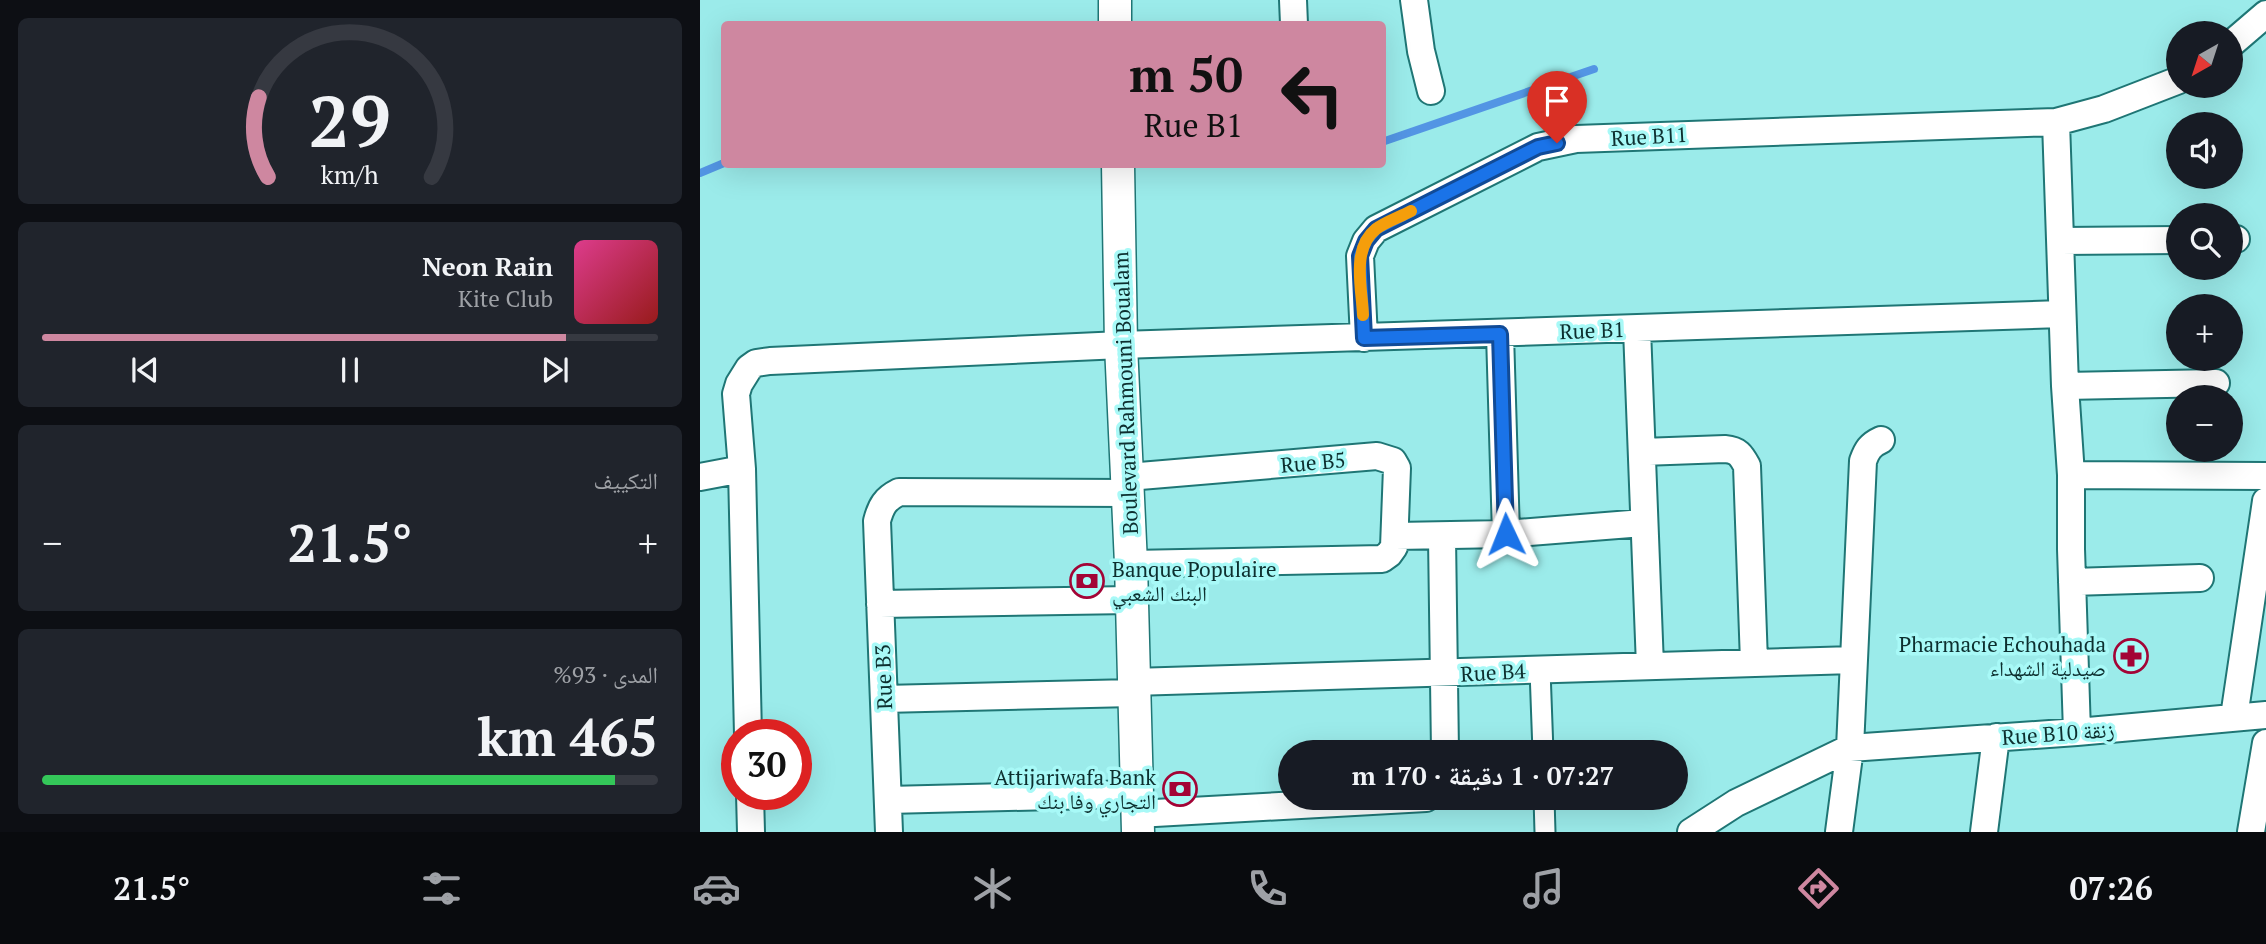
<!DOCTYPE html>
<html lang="ar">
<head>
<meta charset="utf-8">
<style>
  :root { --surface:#171b24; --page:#20242c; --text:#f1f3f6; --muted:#9ea1a6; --line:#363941; --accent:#ce87a0 }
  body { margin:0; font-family:"PT Serif","Noto Naskh Arabic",serif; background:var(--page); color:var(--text); direction:rtl; height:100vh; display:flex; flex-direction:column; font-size:26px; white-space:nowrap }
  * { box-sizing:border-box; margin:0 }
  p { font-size:23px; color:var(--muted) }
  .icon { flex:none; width:38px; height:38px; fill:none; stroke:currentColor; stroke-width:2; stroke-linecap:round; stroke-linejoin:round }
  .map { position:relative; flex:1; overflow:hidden; direction:ltr }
  .drawer { display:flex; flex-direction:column; gap:18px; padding:18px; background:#0d0f14; width:700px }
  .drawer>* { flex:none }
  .hud { position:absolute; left:21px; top:21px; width:665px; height:147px; border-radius:7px; box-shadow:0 7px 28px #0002; direction:rtl; background:#ce87a0; color:#111; overflow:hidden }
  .needle { width:46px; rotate:219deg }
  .tools { position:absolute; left:1466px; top:21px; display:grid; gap:14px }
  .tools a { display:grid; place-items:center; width:77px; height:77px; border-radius:50%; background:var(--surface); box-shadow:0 7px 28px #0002; font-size:35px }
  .speed { position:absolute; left:21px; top:719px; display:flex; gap:14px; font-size:35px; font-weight:700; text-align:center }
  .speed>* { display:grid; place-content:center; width:91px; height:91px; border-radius:50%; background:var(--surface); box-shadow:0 7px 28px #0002; line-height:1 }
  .speed .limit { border:10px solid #d22; background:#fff; color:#111 }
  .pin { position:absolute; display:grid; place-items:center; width:60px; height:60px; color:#fff; margin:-72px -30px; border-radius:50% 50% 50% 0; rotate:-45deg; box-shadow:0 0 7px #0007 }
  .pin .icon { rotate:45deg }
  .me { position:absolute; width:77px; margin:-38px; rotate:358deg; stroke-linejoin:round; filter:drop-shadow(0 0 5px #0008) }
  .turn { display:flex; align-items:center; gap:24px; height:147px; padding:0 28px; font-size:32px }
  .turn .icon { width:91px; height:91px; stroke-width:2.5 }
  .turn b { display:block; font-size:49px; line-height:60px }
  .big { font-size:52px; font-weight:700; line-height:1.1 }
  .drawer .widget { flex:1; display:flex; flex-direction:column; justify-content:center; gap:10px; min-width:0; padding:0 24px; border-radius:10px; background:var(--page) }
  .drawer .dial { align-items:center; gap:0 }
  .dial svg { height:182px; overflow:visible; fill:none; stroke:var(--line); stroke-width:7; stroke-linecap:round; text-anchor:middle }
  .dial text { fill:var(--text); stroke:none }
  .song { display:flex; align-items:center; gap:21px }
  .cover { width:84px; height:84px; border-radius:10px; background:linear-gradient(135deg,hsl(330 70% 55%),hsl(0 70% 35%)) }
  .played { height:7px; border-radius:4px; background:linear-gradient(90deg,var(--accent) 85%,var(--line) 85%) }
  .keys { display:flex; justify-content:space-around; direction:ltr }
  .heat { display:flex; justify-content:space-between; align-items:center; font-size:38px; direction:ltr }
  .charge { height:10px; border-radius:5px; background:linear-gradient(90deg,#34c759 93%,var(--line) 0) }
  .trip { position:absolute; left:578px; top:740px; width:410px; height:70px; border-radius:35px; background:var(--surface); box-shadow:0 7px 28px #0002; font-weight:700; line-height:70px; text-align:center; direction:rtl }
  .dock { display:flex; height:112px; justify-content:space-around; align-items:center; background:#090b0e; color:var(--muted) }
  .dock .icon { width:49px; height:49px }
  .dock .current { color:var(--accent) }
  .dock b { font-size:32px; color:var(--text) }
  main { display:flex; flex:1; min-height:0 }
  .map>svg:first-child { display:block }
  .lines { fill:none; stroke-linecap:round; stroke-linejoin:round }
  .stream { stroke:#5395e4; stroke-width:8 }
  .pedestrian-casing { stroke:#1f7675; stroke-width:23 }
  .minor-casing { stroke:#1f7675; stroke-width:30 }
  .tertiary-casing { stroke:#1f7675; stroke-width:35 }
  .pedestrian { stroke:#fff; stroke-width:19 }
  .minor { stroke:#fff; stroke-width:26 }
  .tertiary { stroke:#fff; stroke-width:32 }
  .route-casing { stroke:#114b97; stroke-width:18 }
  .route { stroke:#1a73e8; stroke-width:12 }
  .slow { stroke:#f59e0b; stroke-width:12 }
  .labels { text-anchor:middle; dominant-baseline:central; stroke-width:7; stroke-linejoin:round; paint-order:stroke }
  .street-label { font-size:21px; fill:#0d2f2f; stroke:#a8f9f7 }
  .poi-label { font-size:21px; fill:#0d2f2f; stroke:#a8f9f7; text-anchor:end }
</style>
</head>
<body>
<main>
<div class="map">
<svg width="1566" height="832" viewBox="0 0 1566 832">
  <rect width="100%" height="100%" fill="#9bebea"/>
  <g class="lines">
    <!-- stream -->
    <path class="stream" d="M682 142 894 69
      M0 173 24 163"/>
    <!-- pedestrian casing -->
    <g class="pedestrian-casing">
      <path id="pedestrian" d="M840 670 843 752
        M844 798 845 832"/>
    </g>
    <!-- minor casing -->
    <g class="minor-casing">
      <path id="minor" d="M593 0 594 24
        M714 0 721 51 731 91
        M1531 44 1566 14
        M1356 122 1365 386 1371 475V549L1377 732
        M1531 239H1536
        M1361 241 1479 240
        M937 329 950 666
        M800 334 806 534
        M664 338 660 256 666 241 676 229 838 147 876 139 1356 122 1404 109 1479 80
        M1365 386 1516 383
        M942 452 1025 449C1038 450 1041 455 1047 466L1054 662
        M1371 475 1566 476
        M0 477 42 469
        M428 477 677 456 693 461 697 468 694 547 689 554 682 559 431 564
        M696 536 806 534 943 523
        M742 537 745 752
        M1372 582 1500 578
        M180 604 431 600
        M433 682 1154 660
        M184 699 433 693
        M1534 717 1566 501
        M48 735 42 469 36 394 39 384 49 368 56 363 70 361 421 345 1362 314
        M50 794 51 832
        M188 800 436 794
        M437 814 726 798
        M189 832 177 521C181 506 185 499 199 492L427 493
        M991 832 1036 803 1150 748 1377 732 1566 715
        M1139 832 1150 748 1163 461C1167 450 1170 445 1181 440
        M1284 832 1296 737
        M1551 832 1566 743"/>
    </g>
    <!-- tertiary casing -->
    <g class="tertiary-casing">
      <path id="tertiary" d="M415 0V24
        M418 164 421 345 431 564 438 832"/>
    </g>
    <!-- pedestrian -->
    <use href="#pedestrian" class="pedestrian"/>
    <!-- minor -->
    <use href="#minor" class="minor"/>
    <!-- tertiary -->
    <use href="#tertiary" class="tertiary"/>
  </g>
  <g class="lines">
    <!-- route casing -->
    <g class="route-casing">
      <path id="route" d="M806 534 800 334 664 338 660 256 666 241 676 229 838 147 857 143"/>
    </g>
    <!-- route -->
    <use href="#route" class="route"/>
    <!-- slow -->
    <path class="slow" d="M663 315C662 288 651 249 676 229 685 222 700 217 711 211"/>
  </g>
  <!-- icons -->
  <defs>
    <g id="bank-ring" transform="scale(1.75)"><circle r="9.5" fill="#a8f9f7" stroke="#a30436" stroke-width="1.5"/><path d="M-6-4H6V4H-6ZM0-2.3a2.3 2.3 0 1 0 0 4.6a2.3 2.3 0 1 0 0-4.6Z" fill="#a30436"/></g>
    <g id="pharmacy-ring" transform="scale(1.75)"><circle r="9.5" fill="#a8f9f7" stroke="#a30436" stroke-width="1.5"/><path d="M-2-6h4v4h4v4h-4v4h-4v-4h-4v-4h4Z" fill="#a30436"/></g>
  </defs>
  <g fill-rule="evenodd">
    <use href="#bank-ring" x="387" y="581"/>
    <use href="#pharmacy-ring" x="1431" y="656"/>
    <use href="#bank-ring" x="480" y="789"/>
  </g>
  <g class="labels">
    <!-- street labels -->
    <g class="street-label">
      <text transform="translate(949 136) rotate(-3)">Rue B11</text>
      <text transform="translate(892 330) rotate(-2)">Rue B1</text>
      <text transform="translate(425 393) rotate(-92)">Boulevard Rahmouni Boualam</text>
      <text transform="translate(613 462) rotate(-5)">Rue B5</text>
      <text transform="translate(793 672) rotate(-3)">Rue B4</text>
      <text transform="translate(183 677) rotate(-92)">Rue B3</text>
      <text transform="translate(1358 733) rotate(-4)">Rue B10 زنقة</text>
    </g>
    <!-- poi labels -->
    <g class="poi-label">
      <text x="412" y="569" text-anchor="start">Banque Populaire<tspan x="412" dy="24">البنك الشعبي</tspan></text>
      <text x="1406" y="644">Pharmacie Echouhada<tspan x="1406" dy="24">صيدلية الشهداء</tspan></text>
      <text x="456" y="777">Attijariwafa Bank<tspan x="456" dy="24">التجاري وفا بنك</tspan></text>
    </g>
  </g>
</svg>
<div class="tools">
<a><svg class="needle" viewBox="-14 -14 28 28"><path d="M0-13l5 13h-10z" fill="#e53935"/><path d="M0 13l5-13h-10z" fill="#9ea1a6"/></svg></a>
<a><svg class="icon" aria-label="sound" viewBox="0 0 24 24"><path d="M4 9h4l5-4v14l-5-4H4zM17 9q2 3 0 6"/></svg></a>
<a><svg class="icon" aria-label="search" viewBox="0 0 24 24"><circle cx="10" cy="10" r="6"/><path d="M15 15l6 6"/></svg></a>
<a>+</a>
<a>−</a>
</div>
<div class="speed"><div class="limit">30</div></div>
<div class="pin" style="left:857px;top:143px;background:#d93025"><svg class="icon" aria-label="arrive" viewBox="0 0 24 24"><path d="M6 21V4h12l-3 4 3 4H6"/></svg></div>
<svg class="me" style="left:806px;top:534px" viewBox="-20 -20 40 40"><path d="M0-17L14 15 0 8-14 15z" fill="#1a73e8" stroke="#fff" stroke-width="4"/></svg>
<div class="trip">07:27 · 1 دقيقة · 170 m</div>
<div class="hud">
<div class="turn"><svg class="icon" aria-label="left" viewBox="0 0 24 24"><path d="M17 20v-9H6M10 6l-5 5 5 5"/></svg><div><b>50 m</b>Rue B1</div></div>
</div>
</div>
<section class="drawer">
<div class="widget dial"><svg viewBox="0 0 100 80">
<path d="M14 69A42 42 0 1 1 86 69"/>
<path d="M14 69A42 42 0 0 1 10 34" stroke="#ce87a0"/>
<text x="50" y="56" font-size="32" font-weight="700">29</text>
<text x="50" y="72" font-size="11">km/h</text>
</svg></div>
<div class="widget">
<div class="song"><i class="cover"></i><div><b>Neon Rain</b><p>Kite Club</p></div></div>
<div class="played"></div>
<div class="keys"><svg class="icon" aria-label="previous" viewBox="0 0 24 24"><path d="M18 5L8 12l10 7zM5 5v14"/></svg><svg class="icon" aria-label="pause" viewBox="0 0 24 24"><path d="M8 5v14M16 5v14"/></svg><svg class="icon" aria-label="next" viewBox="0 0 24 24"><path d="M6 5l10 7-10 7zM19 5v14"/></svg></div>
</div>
<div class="widget"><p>التكييف</p>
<div class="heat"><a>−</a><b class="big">21.5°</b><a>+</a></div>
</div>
<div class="widget"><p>المدى · 93%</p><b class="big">465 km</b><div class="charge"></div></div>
</section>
</main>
<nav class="dock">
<b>07:26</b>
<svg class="icon current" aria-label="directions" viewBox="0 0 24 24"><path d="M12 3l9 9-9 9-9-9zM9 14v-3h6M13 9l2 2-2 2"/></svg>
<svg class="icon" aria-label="music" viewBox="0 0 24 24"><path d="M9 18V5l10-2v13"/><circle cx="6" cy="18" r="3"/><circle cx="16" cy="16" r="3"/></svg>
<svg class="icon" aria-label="phone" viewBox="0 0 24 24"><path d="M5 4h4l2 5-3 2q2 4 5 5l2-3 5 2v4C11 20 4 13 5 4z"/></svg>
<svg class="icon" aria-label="climate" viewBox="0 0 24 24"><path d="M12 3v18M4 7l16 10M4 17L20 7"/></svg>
<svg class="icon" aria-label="car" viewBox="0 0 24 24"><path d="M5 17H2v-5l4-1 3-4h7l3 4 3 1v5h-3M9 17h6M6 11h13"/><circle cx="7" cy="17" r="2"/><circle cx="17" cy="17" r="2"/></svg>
<svg class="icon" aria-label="filters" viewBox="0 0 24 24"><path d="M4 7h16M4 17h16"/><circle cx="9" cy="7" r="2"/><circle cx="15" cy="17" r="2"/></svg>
<b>21.5°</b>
</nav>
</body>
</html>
